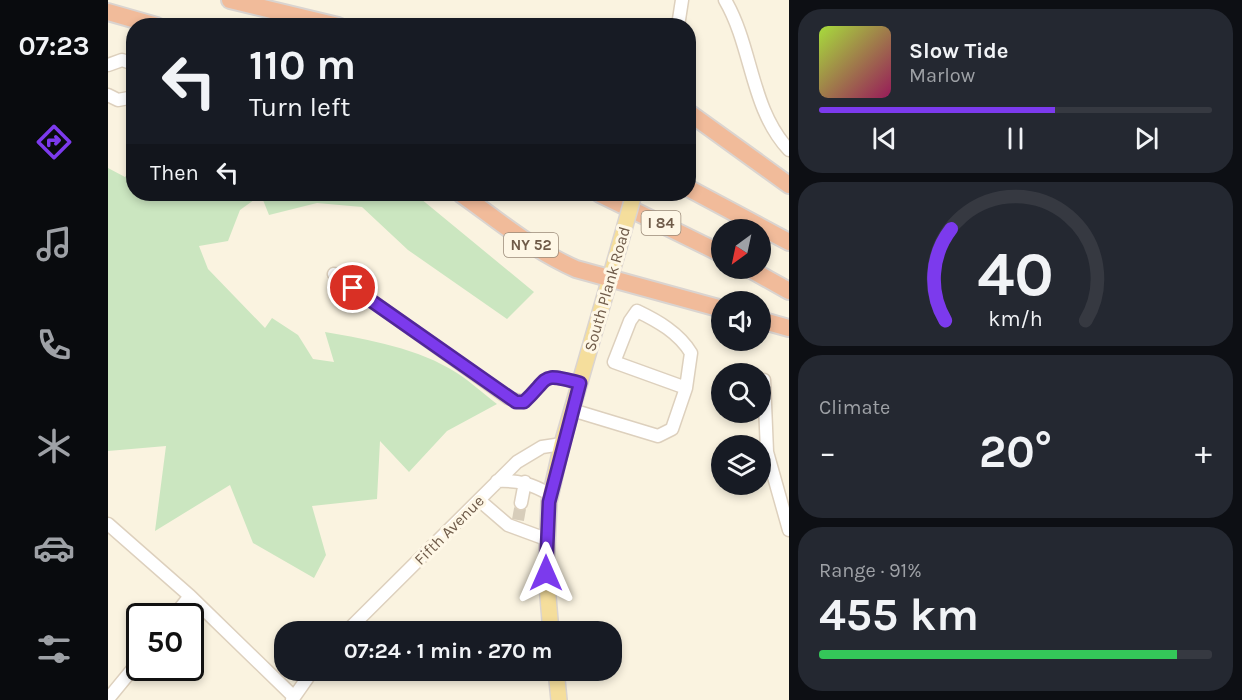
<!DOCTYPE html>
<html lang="en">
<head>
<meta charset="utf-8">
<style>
  :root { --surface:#171b24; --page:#242831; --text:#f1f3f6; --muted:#9ea1a6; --line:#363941; --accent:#7c3aed }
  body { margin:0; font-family:Karla,sans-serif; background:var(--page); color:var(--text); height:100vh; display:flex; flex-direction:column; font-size:22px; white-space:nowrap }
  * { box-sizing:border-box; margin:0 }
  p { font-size:20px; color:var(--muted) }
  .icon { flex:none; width:33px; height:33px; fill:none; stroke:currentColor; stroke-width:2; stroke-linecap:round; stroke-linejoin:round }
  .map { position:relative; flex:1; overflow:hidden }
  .drawer { display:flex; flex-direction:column; gap:9px; padding:9px; background:#0d0f14; width:453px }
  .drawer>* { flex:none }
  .banner { position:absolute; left:18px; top:18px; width:570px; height:183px; border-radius:24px; box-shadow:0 3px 9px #0003; background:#171b24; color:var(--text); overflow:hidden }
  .needle { width:39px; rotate:213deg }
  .controls { position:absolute; left:603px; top:219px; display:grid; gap:12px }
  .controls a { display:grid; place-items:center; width:60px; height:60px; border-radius:50%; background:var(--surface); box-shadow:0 3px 9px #0003; font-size:30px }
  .speed { position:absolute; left:18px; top:603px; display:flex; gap:12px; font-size:30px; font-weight:700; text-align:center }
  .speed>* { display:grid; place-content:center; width:78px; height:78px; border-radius:50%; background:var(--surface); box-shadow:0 3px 9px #0003; line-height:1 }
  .speed .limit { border:3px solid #111; border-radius:9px; background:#fff; color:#111 }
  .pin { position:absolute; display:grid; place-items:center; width:51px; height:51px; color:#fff; margin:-26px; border:3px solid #fff; border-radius:50%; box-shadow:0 2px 6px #0007 }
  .me { position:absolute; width:66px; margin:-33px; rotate:0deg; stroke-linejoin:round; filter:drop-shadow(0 0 4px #0008) }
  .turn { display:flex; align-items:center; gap:21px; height:126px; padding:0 24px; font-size:27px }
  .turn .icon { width:78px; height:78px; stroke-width:2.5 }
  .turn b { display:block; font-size:42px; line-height:51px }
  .then { display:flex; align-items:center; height:57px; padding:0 24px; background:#0003; gap:12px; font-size:22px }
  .big { font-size:45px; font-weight:700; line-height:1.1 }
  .drawer .tile { flex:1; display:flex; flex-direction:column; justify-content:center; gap:9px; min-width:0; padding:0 21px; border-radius:24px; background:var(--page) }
  .drawer .dial { align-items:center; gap:0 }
  .dial svg { height:156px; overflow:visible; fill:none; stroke:var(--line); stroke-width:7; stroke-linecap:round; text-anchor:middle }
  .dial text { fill:var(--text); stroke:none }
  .song { display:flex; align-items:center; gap:18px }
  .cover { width:72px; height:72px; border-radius:9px; background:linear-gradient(135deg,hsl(80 70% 55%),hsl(330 70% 35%)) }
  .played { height:6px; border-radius:3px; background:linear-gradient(90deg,var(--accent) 60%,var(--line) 60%) }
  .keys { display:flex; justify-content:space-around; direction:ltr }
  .heat { display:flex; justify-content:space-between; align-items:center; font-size:33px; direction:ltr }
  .charge { height:9px; border-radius:4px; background:linear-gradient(90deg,#34c759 91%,var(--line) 0) }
  .trip { position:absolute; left:166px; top:621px; width:348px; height:60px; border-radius:24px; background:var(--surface); box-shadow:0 3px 9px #0003; font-weight:700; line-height:60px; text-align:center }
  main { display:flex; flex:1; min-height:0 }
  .menu { display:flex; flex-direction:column; width:108px; justify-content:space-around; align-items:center; background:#090b0e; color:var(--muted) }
  .menu .icon { width:42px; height:42px }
  .menu .on { color:var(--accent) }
  .menu b { font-size:27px; color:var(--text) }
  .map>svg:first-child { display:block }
  .green { fill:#cbe6c0 }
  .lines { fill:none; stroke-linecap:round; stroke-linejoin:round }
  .minor-tunnel { stroke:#d7cdba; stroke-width:12; stroke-dasharray:12 6; stroke-linecap:butt }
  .minor-casing { stroke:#ddd0bd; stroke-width:15 }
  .major-casing { stroke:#dad4d0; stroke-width:18 }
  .highway-casing { stroke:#dad4d0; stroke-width:20 }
  .minor { stroke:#fff; stroke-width:12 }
  .major { stroke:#f5de9c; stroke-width:15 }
  .highway { stroke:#f1bb9a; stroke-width:16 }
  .major-bridge-casing { stroke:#dad4d0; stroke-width:18; stroke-linecap:butt }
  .major-bridge { stroke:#f5de9c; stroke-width:15 }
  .route-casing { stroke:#51269a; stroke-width:15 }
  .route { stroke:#7c3aed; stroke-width:10 }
  .labels { text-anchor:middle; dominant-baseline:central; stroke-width:6; stroke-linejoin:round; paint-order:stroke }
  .shield { fill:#fef7e6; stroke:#9a8a78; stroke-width:1.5 }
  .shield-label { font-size:15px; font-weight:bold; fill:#6f5b49 }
  .street-label { font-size:16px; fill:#6f5b49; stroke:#fef7e6 }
</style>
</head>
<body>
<main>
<nav class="menu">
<b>07:23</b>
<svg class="icon on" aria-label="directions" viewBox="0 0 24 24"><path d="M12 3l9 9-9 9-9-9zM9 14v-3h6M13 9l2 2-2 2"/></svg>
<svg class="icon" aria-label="music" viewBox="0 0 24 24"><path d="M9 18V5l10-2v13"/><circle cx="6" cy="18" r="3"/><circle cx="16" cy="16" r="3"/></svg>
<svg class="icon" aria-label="phone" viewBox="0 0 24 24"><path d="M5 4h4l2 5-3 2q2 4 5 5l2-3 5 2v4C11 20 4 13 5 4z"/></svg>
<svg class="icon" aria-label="climate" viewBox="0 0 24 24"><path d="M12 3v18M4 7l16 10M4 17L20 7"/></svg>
<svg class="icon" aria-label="car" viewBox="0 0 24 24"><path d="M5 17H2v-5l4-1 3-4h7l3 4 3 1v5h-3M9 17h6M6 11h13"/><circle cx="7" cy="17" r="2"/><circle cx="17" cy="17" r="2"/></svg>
<svg class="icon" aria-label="filters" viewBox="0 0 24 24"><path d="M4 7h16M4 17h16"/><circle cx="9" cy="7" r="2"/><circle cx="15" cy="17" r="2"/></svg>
</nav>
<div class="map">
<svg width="681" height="700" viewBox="0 0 681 700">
  <rect width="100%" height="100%" fill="#faf3e0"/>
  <!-- green -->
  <path class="green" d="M0 168 17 177 25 169 26 194H307L426 292 399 319 300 250 254 207 209 203 161 215 153 195 132 210 120 241 91 246 100 269 157 328 164 318 190 335 205 359 226 362 217 332C262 340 310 348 349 373 363 382 376 394 389 404L339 431 301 472 272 441 269 499 204 506 218 555 206 578 145 543 122 485 47 531 58 446 0 451Z"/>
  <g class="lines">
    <!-- minor-tunnel -->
    <path class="minor-tunnel" d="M410 520 413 503"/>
    <!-- minor casing -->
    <g class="minor-casing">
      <path id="minor" d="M617 0C645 48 642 108 681 150
        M570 26 574 0
        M0 65 14 60 26 64
        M0 95 10 100 26 97
        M226 274 400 398 416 402C443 377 431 372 472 383
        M656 380 659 452 681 530
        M464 410 550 436 564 429 578 388 506 362 522 321 529 311C550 321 571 333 583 353L578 388
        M389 481C411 480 424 484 443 495
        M371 500 400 525 438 539
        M413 503 417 482
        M0 524 82 596 186 697
        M66 616 82 596
        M238 632 409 462 434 447 454 444
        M0 699 32 660
        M184 700 205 670"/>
    </g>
    <!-- major casing -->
    <g class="major-casing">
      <path id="major" d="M443 632 438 573 441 502 454 444 511 247
        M448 670 451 700"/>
    </g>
    <!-- highway casing -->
    <g class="highway-casing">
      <path id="highway" d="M122 0 230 26
        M0 12 49 26
        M580 112 681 185
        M580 188 681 242
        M353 194C391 221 425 250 468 269L614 309
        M492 194 614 254
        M640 268 681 291
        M652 320 681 328"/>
    </g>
    <!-- minor -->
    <use href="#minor" class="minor"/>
    <!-- major -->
    <use href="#major" class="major"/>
    <!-- highway -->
    <use href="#highway" class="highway"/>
    <!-- major-bridge casing -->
    <g class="major-bridge-casing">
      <path id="major-bridge" d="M511 247 526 194"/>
    </g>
    <!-- major-bridge -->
    <use href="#major-bridge" class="major-bridge"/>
  </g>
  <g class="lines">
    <!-- route casing -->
    <g class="route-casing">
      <path id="route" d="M245 288 408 402H416C443 377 431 372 472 383L441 502 438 573"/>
    </g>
    <!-- route -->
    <use href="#route" class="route"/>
  </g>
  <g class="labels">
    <!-- shield labels -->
    <g class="shield">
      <rect x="533.5" y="211" width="39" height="24" rx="4.5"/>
      <rect x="396" y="233" width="54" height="24" rx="4.5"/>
    </g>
    <g class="shield-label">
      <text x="553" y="223">I 84</text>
      <text x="423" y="245">NY 52</text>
    </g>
    <!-- street labels -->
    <g class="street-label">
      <text transform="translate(499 289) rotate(-74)">South Plank Road</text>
      <text transform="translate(341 530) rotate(-45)">Fifth Avenue</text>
    </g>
  </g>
</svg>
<div class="controls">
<a><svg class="needle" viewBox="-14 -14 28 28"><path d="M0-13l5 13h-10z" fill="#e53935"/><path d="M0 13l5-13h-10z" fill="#9ea1a6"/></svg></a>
<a><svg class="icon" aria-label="sound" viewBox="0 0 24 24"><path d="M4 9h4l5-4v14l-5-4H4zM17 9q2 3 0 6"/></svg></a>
<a><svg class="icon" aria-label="search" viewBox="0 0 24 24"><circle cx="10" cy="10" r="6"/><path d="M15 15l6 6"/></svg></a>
<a><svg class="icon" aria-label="layers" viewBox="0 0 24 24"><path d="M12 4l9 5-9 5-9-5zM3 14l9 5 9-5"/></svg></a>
</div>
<div class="speed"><div class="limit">50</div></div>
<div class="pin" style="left:245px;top:288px;background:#d93025"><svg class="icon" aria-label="arrive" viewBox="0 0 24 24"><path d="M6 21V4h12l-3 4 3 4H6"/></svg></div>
<svg class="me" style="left:438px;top:573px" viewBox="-20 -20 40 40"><path d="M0-17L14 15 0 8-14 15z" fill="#7c3aed" stroke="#fff" stroke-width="4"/></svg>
<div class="trip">07:24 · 1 min · 270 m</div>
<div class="banner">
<div class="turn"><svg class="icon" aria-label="left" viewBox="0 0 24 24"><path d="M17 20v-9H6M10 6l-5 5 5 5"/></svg><div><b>110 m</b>Turn left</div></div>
<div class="then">Then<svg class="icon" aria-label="left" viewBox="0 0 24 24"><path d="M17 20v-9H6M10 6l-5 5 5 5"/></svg></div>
</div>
</div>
<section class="drawer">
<div class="tile">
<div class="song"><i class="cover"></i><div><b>Slow Tide</b><p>Marlow</p></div></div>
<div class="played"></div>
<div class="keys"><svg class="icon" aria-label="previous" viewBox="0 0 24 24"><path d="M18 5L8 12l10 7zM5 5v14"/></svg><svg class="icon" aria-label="pause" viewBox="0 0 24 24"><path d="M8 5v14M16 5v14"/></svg><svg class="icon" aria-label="next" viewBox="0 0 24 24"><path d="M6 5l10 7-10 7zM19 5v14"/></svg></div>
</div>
<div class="tile dial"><svg viewBox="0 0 100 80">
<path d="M14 69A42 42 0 1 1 86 69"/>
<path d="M14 69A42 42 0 0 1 17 22" stroke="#7c3aed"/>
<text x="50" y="56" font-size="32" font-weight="700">40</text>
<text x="50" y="72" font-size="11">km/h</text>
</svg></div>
<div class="tile"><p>Climate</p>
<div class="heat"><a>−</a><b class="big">20°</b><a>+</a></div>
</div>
<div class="tile"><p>Range · 91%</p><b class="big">455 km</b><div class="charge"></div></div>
</section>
</main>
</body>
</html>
